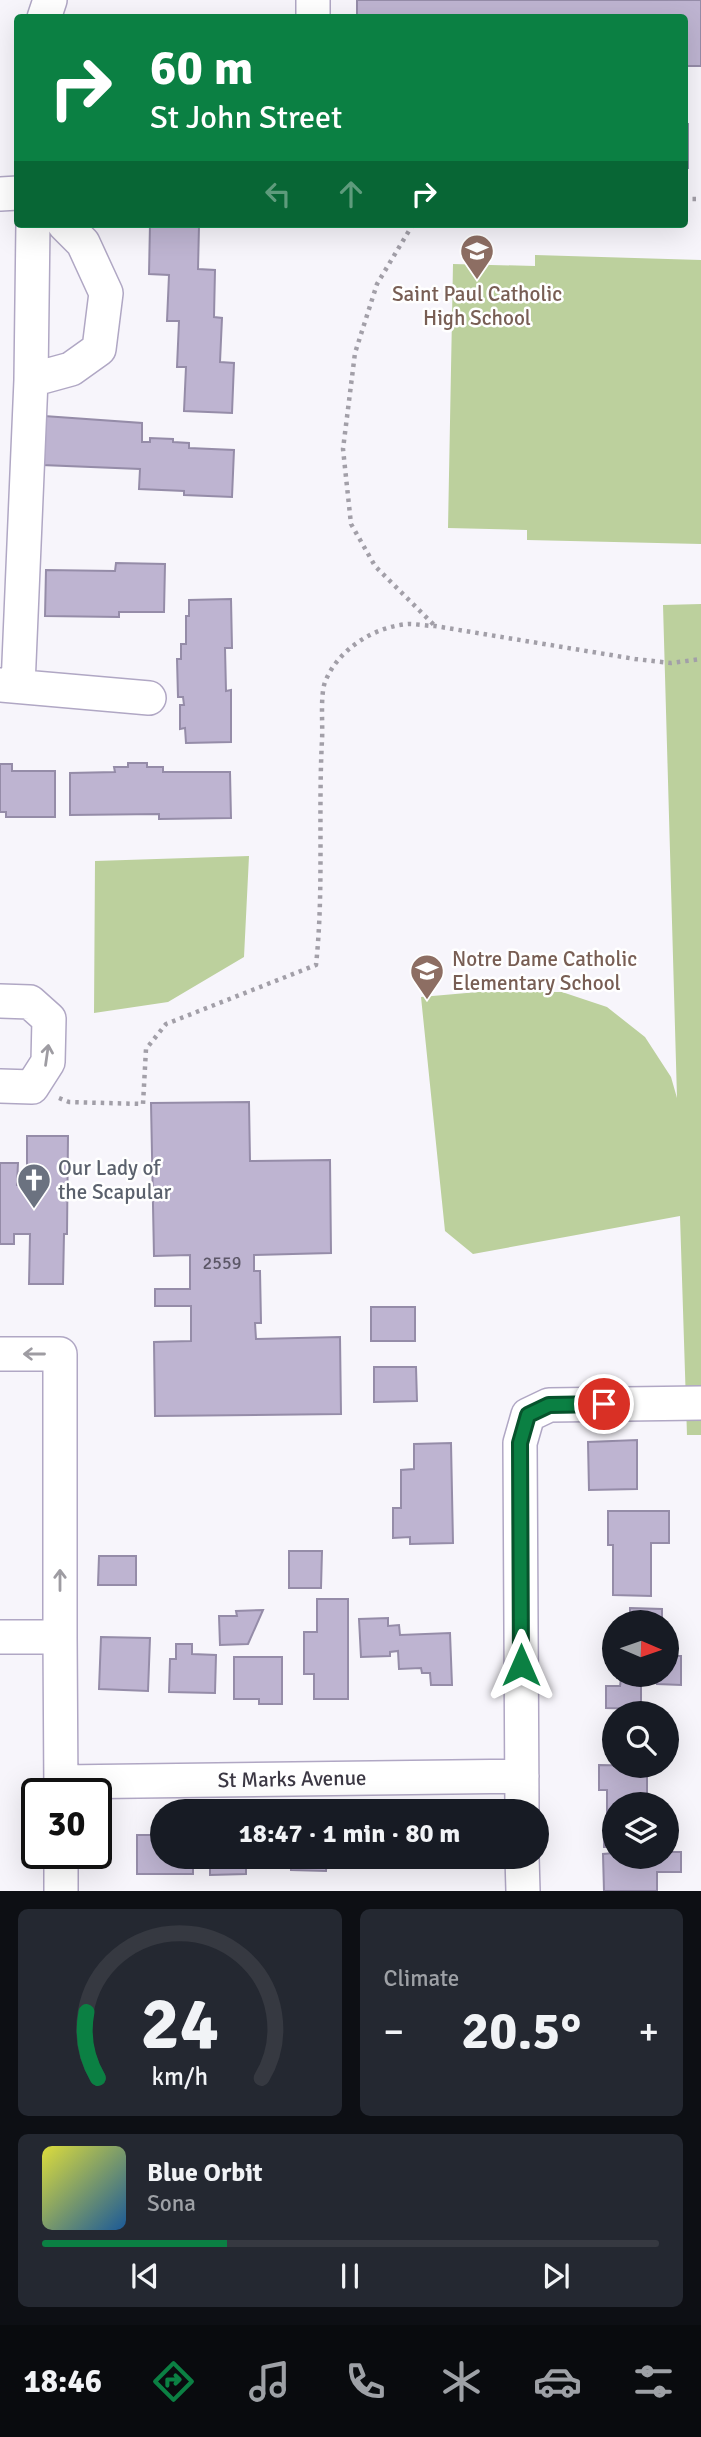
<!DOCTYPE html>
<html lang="en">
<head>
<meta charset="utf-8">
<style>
  :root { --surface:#171b24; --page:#242831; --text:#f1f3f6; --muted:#9ea1a6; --line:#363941; --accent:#0b8043 }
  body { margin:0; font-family:Signika,sans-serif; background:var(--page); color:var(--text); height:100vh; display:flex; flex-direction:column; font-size:26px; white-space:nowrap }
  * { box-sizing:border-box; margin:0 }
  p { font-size:23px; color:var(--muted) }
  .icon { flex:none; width:38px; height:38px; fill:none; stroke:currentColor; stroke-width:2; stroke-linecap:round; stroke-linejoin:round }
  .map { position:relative; height:1891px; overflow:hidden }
  .sheet { display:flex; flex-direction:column; gap:18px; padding:18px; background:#0d0f14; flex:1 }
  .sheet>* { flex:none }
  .guide { position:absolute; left:14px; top:14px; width:674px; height:214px; border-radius:7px; box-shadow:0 7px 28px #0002; background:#0b8043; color:#fff; overflow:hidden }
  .needle { width:46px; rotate:92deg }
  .controls { position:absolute; left:602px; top:1610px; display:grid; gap:14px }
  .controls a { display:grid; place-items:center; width:77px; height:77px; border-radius:50%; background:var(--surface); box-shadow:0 7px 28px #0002; font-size:35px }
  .speed { position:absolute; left:21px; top:1778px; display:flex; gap:14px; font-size:35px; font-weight:700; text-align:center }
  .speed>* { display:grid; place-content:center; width:91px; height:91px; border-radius:50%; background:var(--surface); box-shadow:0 7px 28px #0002; line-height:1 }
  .speed .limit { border:4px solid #111; border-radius:10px; background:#fff; color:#111 }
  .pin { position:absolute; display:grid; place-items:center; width:60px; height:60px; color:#fff; margin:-30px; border:4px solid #fff; border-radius:50%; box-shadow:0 2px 7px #0007 }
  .me { position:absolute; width:77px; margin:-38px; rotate:0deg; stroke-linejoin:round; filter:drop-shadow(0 0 5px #0008) }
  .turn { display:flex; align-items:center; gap:24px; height:147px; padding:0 21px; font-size:32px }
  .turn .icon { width:91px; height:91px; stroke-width:2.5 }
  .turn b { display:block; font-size:49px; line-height:60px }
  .lanes { display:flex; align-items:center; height:66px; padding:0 21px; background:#0003; justify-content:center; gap:35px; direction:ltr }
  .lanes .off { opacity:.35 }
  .big { font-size:52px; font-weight:700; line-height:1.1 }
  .sheet .tile { flex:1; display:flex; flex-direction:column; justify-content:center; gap:10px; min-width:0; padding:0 24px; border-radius:10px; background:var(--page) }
  .sheet .dial { align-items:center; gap:0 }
  .dial svg { height:182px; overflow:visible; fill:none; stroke:var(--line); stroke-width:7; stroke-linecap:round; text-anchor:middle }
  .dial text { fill:var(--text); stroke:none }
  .song { display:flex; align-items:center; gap:21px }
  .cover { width:84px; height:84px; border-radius:10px; background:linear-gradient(135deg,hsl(60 70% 55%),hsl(210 70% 35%)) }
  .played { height:7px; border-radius:4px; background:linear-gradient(90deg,var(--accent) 30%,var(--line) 30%) }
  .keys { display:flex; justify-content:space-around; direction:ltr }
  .heat { display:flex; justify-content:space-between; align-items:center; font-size:38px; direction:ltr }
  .sheet .tiles { flex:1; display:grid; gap:18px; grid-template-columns:1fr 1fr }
  .tile:last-child { grid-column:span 2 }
  .trip { position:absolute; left:150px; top:1799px; width:399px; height:70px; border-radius:35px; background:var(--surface); box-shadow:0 7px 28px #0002; font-weight:700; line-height:70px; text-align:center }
  .tabs { display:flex; height:112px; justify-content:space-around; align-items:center; background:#090b0e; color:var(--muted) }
  .tabs .icon { width:49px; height:49px }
  .tabs .on { color:var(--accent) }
  .tabs b { font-size:32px; color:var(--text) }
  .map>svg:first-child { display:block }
  .green { fill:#bcd09d }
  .building { fill:#beb4d1; stroke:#958ca8; stroke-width:2 }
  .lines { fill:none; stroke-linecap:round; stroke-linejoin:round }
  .minor-casing { stroke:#b0a7c4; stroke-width:36 }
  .path { stroke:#a29fa8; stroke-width:4.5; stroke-dasharray:3.5 5; stroke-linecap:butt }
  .minor { stroke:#fff; stroke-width:33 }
  .oneway { stroke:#9e9ca2 }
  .route-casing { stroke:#07532c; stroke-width:18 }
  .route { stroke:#0b8043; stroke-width:12 }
  .labels { text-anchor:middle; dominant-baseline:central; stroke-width:5; stroke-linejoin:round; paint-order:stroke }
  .number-label { font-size:18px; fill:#5c5767 }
  .education-label { font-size:21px; fill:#785e54; stroke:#fff }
  .worship-label { font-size:21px; fill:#5b616d; stroke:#fff; text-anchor:start }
  .street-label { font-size:21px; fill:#3c3844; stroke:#fff }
</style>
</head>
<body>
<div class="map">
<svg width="701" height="1891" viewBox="0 0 701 1891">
  <rect width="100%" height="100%" fill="#f7f5fb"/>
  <!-- green -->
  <path class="green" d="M535 255 701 260V544L527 540V530L448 528 453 264 535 266Z
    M701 604V1435H687L680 1216 473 1254 445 1231 421 997 478 992H562L607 1007 645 1037 671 1077 677 1098 663 605Z
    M249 856 244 957 168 1002 94 1013 95 861Z"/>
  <!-- building -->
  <path class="building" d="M357 0H701V66H684V18H357Z
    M684 124H688V168H684Z
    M150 224 199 226 198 269 215 270 214 317 222 318 220 362 234 363 232 413 184 411 186 367H177L179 321H167L169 275 149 274Z
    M44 416 142 423V442H150V438L173 439V442L189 443V448L234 450 232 497 184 495V491L139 489 140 469 42 465Z
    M116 563 165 564 164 612H119V617L45 616 46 570 115 571Z
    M231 599 232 648H225L226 691 231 690V742L186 743 185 728 180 729V705H184L183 697H178L177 659H181V644H186V616H189V600Z
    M128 763H147V767H163V772H230L231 818 159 819V814L70 815V773L115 772 114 767H128Z
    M0 764H12V771H55V817H6V812H0Z
    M249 1102 250 1161 330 1160 331 1253 254 1255V1271H260L261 1323H255L256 1339 340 1337 341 1414 155 1416 154 1342 191 1341V1306H155V1289H190V1255L154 1256 151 1103Z
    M27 1136H68L67 1234H64L63 1284H29L30 1234H14V1244H0V1163H18L17 1185H27Z
    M371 1307H415V1341H371Z
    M374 1367H416L417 1401 374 1402Z
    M637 1440V1489L589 1490 588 1442Z
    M451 1443 453 1543 410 1544V1537L393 1538V1508H401V1470L414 1469V1444Z
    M608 1511H669V1543H651V1596L613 1595V1545H608Z
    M289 1551H322L321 1588H289Z
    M99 1556H136V1585H98Z
    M317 1599H348V1699H314V1674H304V1632H317Z
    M630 1608 662 1609V1622H630Z
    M263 1610 248 1644 220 1645 219 1616H237L236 1611Z
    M388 1618V1626L399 1625 400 1635 450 1633 452 1685H431L430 1673H422L421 1668 399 1669 398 1651 390 1652V1656L361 1657 359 1619Z
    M101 1637 150 1638 148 1691 99 1689Z
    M176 1644H192V1654L216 1655 215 1693 169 1692 170 1659H176Z
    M667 1656H681V1685L657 1684 658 1677H638L637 1686H641V1709L606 1708V1686H620L621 1678H617V1675H667Z
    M234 1657H282V1704H259V1699H234Z
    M599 1765 647 1766V1804H614V1847H604V1827L614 1828V1814L607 1813V1790H599Z
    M137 1835H163V1857H193V1874H137Z
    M667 1852H681V1872H657V1891H604L603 1854 614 1853V1857H667Z
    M210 1857H246V1874L210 1875Z
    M291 1857H327L326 1871 291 1870Z
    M374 1857H439V1865L374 1864Z"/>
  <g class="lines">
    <!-- minor casing -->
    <g class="minor-casing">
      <path id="minor" d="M44 18 50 0
        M313 18V0
        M0 194 18 193
        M31 380 71 369 99 349 106 293 83 243 64 224
        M0 685 149 698
        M18 686 31 380 33 224
        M0 1001 30 1002 49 1019 48 1062 32 1087 0 1086
        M0 1354H60V1637H0
        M60 1637 61 1794
        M61 1782 522 1776
        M522 1811 520 1443 528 1415 549 1405 701 1403
        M522 1857 523 1891
        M61 1891V1853"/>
    </g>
    <!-- path -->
    <path class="path" d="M684 199H701
      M413 224 377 284 355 353 343 449 351 524 375 566 435 626
      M59 1098 69 1102 143 1104 146 1049 166 1024 316 965C324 890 318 815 322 740 323 725 320 696 325 682 338 649 375 626 409 624 417 624 427 626 435 626L635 659 671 663 701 659"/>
    <!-- minor -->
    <use href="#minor" class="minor"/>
  </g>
  <!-- one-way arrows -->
  <defs><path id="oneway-shaft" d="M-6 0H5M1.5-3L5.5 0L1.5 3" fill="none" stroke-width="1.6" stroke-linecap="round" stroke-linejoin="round" transform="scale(1.75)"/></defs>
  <g class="oneway">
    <use href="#oneway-shaft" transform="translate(47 1055) rotate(-82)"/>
    <use href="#oneway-shaft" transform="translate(34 1354) rotate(180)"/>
    <use href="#oneway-shaft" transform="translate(60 1580) rotate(-90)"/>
  </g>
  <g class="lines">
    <!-- route casing -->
    <g class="route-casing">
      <path id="route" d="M521 1665 520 1443 528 1415 549 1405 604 1404"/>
    </g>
    <!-- route -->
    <use href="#route" class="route"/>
  </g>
  <!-- icons -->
  <defs>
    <g id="school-pin" transform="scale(1.75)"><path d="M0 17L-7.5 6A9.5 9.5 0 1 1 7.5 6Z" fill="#8d6e63" stroke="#fff"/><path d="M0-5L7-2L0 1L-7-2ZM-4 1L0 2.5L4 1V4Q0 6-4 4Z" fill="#fff"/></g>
    <g id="church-pin" transform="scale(1.75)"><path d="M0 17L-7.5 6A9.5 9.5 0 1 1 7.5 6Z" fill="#6b7280" stroke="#fff"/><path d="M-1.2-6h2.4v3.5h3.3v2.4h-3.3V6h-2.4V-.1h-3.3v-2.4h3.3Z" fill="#fff"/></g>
  </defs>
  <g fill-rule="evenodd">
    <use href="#school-pin" x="477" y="251"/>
    <use href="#school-pin" x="427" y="971"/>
    <use href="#church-pin" x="34" y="1180"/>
  </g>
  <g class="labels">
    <!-- number labels -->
    <g class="number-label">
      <text x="222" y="1263">2559</text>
    </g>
    <!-- education labels -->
    <g class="education-label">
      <text x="477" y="294">Saint Paul Catholic<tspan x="477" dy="24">High School</tspan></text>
      <text x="452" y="959" text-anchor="start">Notre Dame Catholic<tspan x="452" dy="24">Elementary School</tspan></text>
    </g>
    <!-- worship labels -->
    <g class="worship-label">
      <text x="58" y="1168">Our Lady of<tspan x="58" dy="24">the Scapular</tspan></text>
    </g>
    <!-- street labels -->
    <g class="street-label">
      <text transform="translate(292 1779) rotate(-1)">St Marks Avenue</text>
    </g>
  </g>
</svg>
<div class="controls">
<a><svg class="needle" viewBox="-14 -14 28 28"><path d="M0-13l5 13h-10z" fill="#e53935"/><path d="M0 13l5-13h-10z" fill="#9ea1a6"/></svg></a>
<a><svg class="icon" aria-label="search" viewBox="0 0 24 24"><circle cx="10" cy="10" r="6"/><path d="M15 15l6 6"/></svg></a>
<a><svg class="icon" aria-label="layers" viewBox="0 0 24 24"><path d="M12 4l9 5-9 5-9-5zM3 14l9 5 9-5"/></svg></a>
</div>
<div class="speed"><div class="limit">30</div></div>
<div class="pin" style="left:604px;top:1404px;background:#d93025"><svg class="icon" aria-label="arrive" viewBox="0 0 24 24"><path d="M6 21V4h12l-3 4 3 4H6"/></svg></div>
<svg class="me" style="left:521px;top:1665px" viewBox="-20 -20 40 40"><path d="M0-17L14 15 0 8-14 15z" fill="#0b8043" stroke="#fff" stroke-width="4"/></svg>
<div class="trip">18:47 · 1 min · 80 m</div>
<div class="guide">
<div class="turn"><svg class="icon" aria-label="right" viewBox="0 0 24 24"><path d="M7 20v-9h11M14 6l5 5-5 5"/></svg><div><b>60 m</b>St John Street</div></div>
<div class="lanes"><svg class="icon off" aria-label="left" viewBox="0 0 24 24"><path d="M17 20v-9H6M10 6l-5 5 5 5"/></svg><svg class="icon off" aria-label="ahead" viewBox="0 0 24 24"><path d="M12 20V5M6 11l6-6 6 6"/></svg><svg class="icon" aria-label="right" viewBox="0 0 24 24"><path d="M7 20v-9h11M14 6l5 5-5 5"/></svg></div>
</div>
</div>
<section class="sheet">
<div class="tiles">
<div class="tile dial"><svg viewBox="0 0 100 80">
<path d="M14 69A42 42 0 1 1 86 69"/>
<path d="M14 69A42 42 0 0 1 9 40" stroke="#0b8043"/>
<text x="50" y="56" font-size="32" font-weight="700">24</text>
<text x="50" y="72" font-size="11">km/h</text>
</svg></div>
<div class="tile"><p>Climate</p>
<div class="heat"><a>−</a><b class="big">20.5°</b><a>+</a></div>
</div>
<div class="tile">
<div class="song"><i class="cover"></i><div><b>Blue Orbit</b><p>Sona</p></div></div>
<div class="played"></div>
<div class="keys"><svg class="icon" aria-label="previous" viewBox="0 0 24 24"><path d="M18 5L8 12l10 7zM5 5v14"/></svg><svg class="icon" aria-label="pause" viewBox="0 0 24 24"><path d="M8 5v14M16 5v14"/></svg><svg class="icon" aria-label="next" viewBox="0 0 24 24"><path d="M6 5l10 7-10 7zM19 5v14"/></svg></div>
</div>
</div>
</section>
<nav class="tabs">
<b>18:46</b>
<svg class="icon on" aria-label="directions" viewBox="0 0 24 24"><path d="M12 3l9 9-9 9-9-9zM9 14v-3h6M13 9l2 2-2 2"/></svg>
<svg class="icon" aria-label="music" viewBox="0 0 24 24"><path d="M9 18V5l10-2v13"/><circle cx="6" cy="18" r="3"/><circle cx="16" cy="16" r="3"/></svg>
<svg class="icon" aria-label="phone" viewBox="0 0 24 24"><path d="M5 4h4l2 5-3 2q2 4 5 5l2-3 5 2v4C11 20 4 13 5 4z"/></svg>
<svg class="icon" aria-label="climate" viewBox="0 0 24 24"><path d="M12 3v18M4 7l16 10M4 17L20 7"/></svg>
<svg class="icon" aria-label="car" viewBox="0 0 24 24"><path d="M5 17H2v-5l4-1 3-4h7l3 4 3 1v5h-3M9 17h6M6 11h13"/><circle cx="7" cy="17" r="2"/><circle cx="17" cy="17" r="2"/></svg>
<svg class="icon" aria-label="filters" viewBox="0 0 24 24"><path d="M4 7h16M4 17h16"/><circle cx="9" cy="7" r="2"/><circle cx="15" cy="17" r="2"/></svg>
</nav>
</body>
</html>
